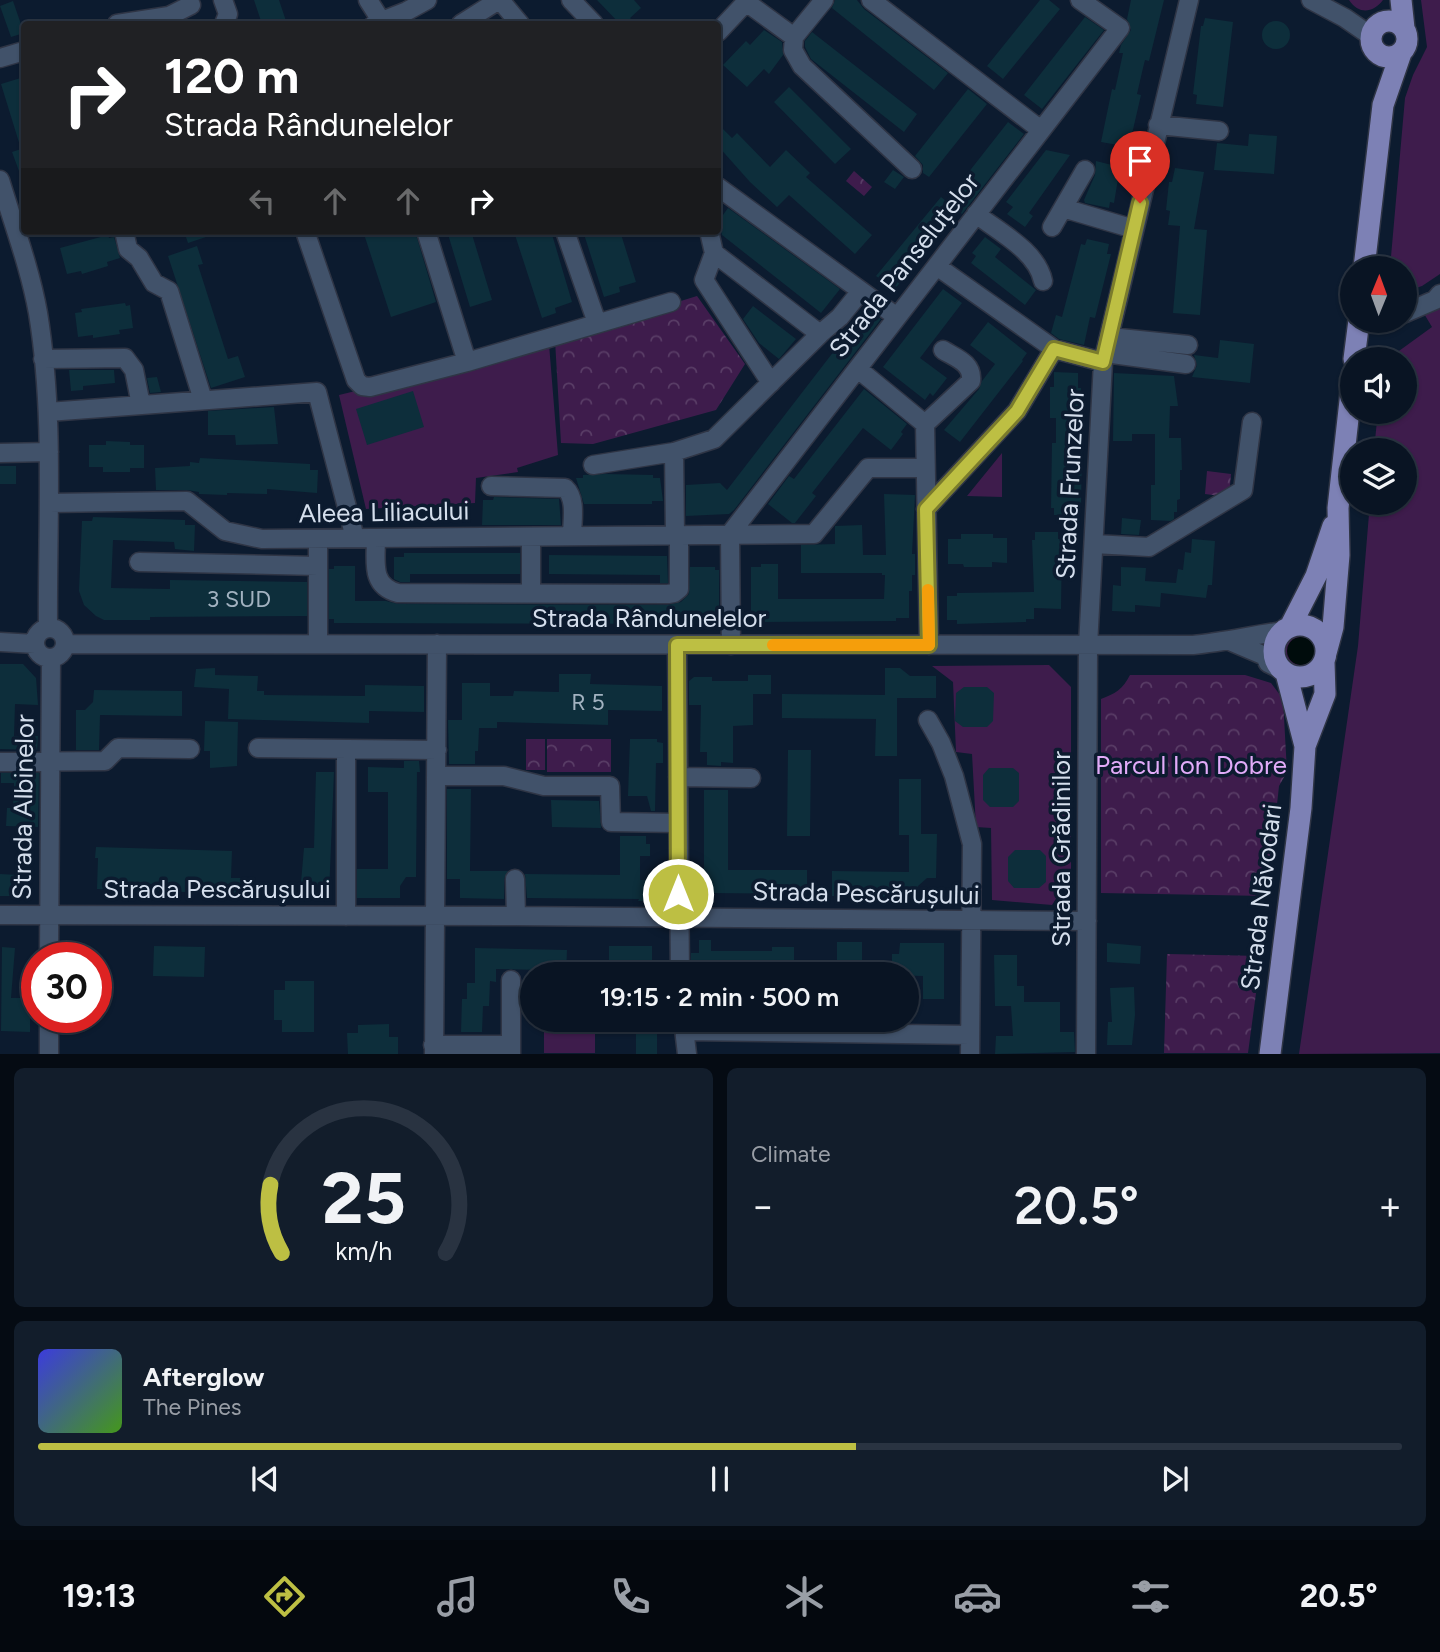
<!DOCTYPE html>
<html lang="en">
<head>
<meta charset="utf-8">
<style>
  :root { --surface:#091423; --page:#121d2b; --text:#f1f3f6; --muted:#999ea6; --line:#293341; --accent:#bdbf43 }
  body { margin:0; font-family:Figtree,sans-serif; background:var(--page); color:var(--text); height:100vh; display:flex; flex-direction:column; font-size:26px; white-space:nowrap }
  * { box-sizing:border-box; margin:0 }
  p { font-size:23px; color:var(--muted) }
  .icon { flex:none; width:38px; height:38px; fill:none; stroke:currentColor; stroke-width:2; stroke-linecap:round; stroke-linejoin:round }
  .map { position:relative; height:1054px; overflow:hidden }
  .details { display:flex; flex-direction:column; gap:14px; padding:14px; background:#050b13; flex:1 }
  .details>* { flex:none }
  .hud { position:absolute; left:21px; top:21px; width:700px; height:214px; border-radius:7px; box-shadow:0 2px 5px #0004,0 0 0 2px var(--line); background:#202124; color:#fff; overflow:hidden }
  .needle { width:46px; rotate:1deg }
  .controls { position:absolute; left:1340px; top:256px; display:grid; gap:14px }
  .controls a { display:grid; place-items:center; width:77px; height:77px; border-radius:50%; background:var(--surface); box-shadow:0 2px 5px #0004,0 0 0 2px var(--line); font-size:35px }
  .speed { position:absolute; left:21px; top:942px; display:flex; gap:14px; font-size:35px; font-weight:700; text-align:center }
  .speed>* { display:grid; place-content:center; width:91px; height:91px; border-radius:50%; background:var(--surface); box-shadow:0 2px 5px #0004,0 0 0 2px var(--line); line-height:1 }
  .speed .limit { border:10px solid #d22; background:#fff; color:#111 }
  .pin { position:absolute; display:grid; place-items:center; width:60px; height:60px; color:#fff; margin:-72px -30px; border-radius:50% 50% 50% 0; rotate:-45deg; box-shadow:0 0 7px #0007 }
  .pin .icon { rotate:45deg }
  .me { position:absolute; width:77px; margin:-38px; rotate:0deg; stroke-linejoin:round; filter:drop-shadow(0 0 5px #0008) }
  .turn { display:flex; align-items:center; gap:24px; height:147px; padding:0 28px; font-size:32px }
  .turn .icon { width:91px; height:91px; stroke-width:2.5 }
  .turn b { display:block; font-size:49px; line-height:60px }
  .lanes { display:flex; align-items:center; height:66px; padding:0 28px; background:#0003; justify-content:center; gap:35px; direction:ltr }
  .lanes .off { opacity:.35 }
  .big { font-size:52px; font-weight:600; line-height:1.1 }
  .details .tile { flex:1; display:flex; flex-direction:column; justify-content:center; gap:10px; min-width:0; padding:0 24px; border-radius:10px; background:var(--page) }
  .details .dial { align-items:center; gap:0 }
  .dial svg { height:182px; overflow:visible; fill:none; stroke:var(--line); stroke-width:7; stroke-linecap:round; text-anchor:middle }
  .dial text { fill:var(--text); stroke:none }
  .song { display:flex; align-items:center; gap:21px }
  .cover { width:84px; height:84px; border-radius:10px; background:linear-gradient(135deg,hsl(240 70% 55%),hsl(100 70% 35%)) }
  .played { height:7px; border-radius:4px; background:linear-gradient(90deg,var(--accent) 60%,var(--line) 60%) }
  .keys { display:flex; justify-content:space-around; direction:ltr }
  .heat { display:flex; justify-content:space-between; align-items:center; font-size:38px; direction:ltr }
  .details .tiles { flex:1; display:grid; gap:14px; grid-template-columns:1fr 1fr }
  .tile:last-child { grid-column:span 2 }
  .trip { position:absolute; left:520px; top:962px; width:399px; height:70px; border-radius:35px; background:var(--surface); box-shadow:0 2px 5px #0004,0 0 0 2px var(--line); font-weight:600; line-height:70px; text-align:center }
  .dock { display:flex; height:112px; justify-content:space-around; align-items:center; background:#04080e; color:var(--muted) }
  .dock .icon { width:49px; height:49px }
  .dock .current { color:var(--accent) }
  .dock b { font-size:32px; color:var(--text) }
  .map>svg:first-child { display:block }
  .green { fill:#3e1c4c }
  .park { fill:url(#park-crowns) }
  .water { fill:#000c0c }
  .building { fill:#0d2e3b }
  .lines { fill:none; stroke-linecap:round; stroke-linejoin:round }
  .minor-casing { stroke:#2f3545; stroke-width:21 }
  .major-casing { stroke:#2f3545; stroke-width:24 }
  .minor { stroke:#41526a; stroke-width:18 }
  .major { stroke:#7d81b5; stroke-width:21 }
  .route-casing { stroke:#7b7c2c; stroke-width:18 }
  .route { stroke:#bdbf43; stroke-width:12 }
  .slow { stroke:#f59e0b; stroke-width:12 }
  .labels { text-anchor:middle; dominant-baseline:central; stroke-width:7; stroke-linejoin:round; paint-order:stroke }
  .number-label { font-size:23px; fill:#a2b2c0 }
  .street-label { font-size:26px; fill:#d4deec; stroke:#0c1b2f }
  .park-label { font-size:26px; fill:#e2abf9; stroke:#0c1b2f }
</style>
</head>
<body>
<div class="map">
<svg width="1440" height="1054" viewBox="0 0 1440 1054">
  <defs>
    <pattern id="park-crowns" width="20" height="18" patternUnits="userSpaceOnUse" patternTransform="scale(1.75)"><rect width="20" height="18" fill="#3e1c4c"/><path d="M2 6a3 3 0 1 1 6 0M12 15a3 3 0 1 1 6 0" fill="none" stroke="#593d66"/></pattern>
  </defs>
  <rect width="100%" height="100%" fill="#0c1b2f"/>
  <!-- green -->
  <path class="green" d="M1349 0H1383C1373 13 1359 15 1349 0Z
    M1421 0H1440V274L1422 286 1407 291 1405 268H1390L1405 98 1413 75 1427 47Z
    M1440 303V1053L1299 1054 1358 646 1370 502H1405V450H1374L1378 411H1405V359H1382L1383 347 1392 356 1432 327 1423 312Z
    M549 344 558 455 517 468 518 472 476 478 475 503 366 509 339 395Z
    M1002 453V497L967 496Z
    M1282 651a19 19 0 1 1 38 0a19 19 0 1 1-38 0Z
    M1049 665 1071 687V876L1052 905 992 900 991 828 976 827 972 754 956 752 953 682 932 666Z
    M544 1031H595V1053H544Z"/>
  <!-- park -->
  <path class="park" d="M854 171 872 187 864 196 846 181Z
    M697 296 745 364 716 410 593 444 561 443 555 340Z
    M1207 471 1231 474 1229 497 1205 494Z
    M1130 675H1245L1271 683 1283 699 1287 772 1279 786 1267 896 1101 893V699C1115 694 1123 689 1130 675Z
    M526 739H545V770H526Z
    M547 739H611V772H547Z
    M1167 954 1261 956 1248 1053H1164Z"/>
  <!-- water -->
  <path class="water" d="M1287 651a14 14 0 1 1 28 0a14 14 0 1 1-28 0Z"/>
  <!-- building -->
  <path class="building" d="M254 0H279L287 24H262Z
    M597 0H634L641 8 630 18 636 24H620Z
    M835 0H857L864 9 948 73 934 90 832 8Z
    M1040 0H1049L1060 9 1003 79 987 66Z
    M1131 0H1164L1149 61 1145 60 1143 68 1137 94 1141 95 1129 147 1101 142 1112 89 1115 90 1117 81 1123 53H1119L1121 45 1131 30 1127 19Z
    M13 1 24 33 11 37 0 6Z
    M1085 17 1104 30 1042 109 1024 95Z
    M1205 18 1233 22 1223 107 1196 104 1197 95 1193 94 1201 26H1203Z
    M1262 35a14 14 0 1 1 28 0a14 14 0 1 1-28 0Z
    M764 30 782 42 783 55 769 74 764 69 747 87 723 65 746 41 750 45Z
    M812 32 917 114 904 132 811 59 805 47V41Z
    M24 77V182H23L12 152 21 149 1 84Z
    M789 87 851 149 835 164 774 102Z
    M968 89 987 104 929 177 923 173V165L915 156Z
    M1008 122 1024 134 962 214 959 211 894 290 876 276 941 197 946 201Z
    M718 124 732 138 737 133 770 167 786 150 810 173 806 177 872 235 855 254 789 195 777 207 750 182 718 146Z
    M1249 134 1277 136 1274 174 1214 170 1217 143 1248 146Z
    M1046 150 1070 155 1029 213 1033 216 1025 227 1007 214 1013 207 1006 202Z
    M1096 161 1120 167 1114 203 1110 202 1109 208 1085 203 1084 200 1095 175Z
    M1175 168 1204 172 1194 229 1207 230 1200 315 1173 313 1180 226 1168 225 1170 211 1166 210 1169 182H1172Z
    M893 170 904 177 895 189 884 182Z
    M728 208 840 289 821 313 722 235 718 222Z
    M184 231H218V233L188 243Z
    M363 231H415L436 302 391 317Z
    M447 231H471L492 300 470 307Z
    M529 231H551L572 302 555 308 556 313 542 318 515 235Z
    M583 231H620L636 282 619 287 620 292 604 297Z
    M108 235 109 238 114 237 120 258 107 262 108 266 82 274 81 271 67 274 60 248Z
    M985 237 1001 249 995 257 1036 290 1025 305 971 263 976 256 972 253Z
    M1087 239 1109 244 1107 254H1111L1095 318 1090 317 1084 345 1059 339 1051 333 1056 315 1062 317 1081 244 1085 245Z
    M197 246 203 264 198 265 228 359 238 356 245 377 211 388 168 256Z
    M943 289 962 303 920 358 947 378 933 396 930 393 925 400 883 367Z
    M125 303 126 306 130 305 133 328 119 330 120 334 93 338V335L78 337 75 313 82 312 81 309Z
    M753 306 796 339 779 359 759 343 743 319Z
    M864 307 881 319 734 510 729 514 686 516V485L720 483 727 490 861 316 859 314Z
    M988 322 1027 353 1022 360 1023 361 960 442 944 430 979 389 982 381 995 364 970 345Z
    M1220 340 1254 344 1250 383 1192 377 1197 365 1194 355 1218 358Z
    M69 370H114L115 383 83 386V390L71 391Z
    M1054 372 1078 373V388H1081L1080 418H1077V441H1082L1081 508H1076V516L1054 515V508H1051L1052 443H1056V418H1050V387H1054Z
    M1114 373 1174 376 1178 406H1170L1169 438H1181L1182 470H1180V499L1177 500V512H1174V519L1171 521 1151 520V485H1155V434H1132V441H1113Z
    M157 377 161 392 150 393 147 378Z
    M864 389 907 424 901 432 903 434 891 450 863 428 812 493 816 496 795 523H792L768 504 789 476 794 479Z
    M413 391 424 427 367 445 356 409Z
    M274 407 278 444 236 445 235 435H208V411Z
    M106 441 130 442V445H144V468H130V472H103V467H89V445H106Z
    M200 458 310 464V470H318L317 493 267 489V494L227 493V495L199 494V492L187 490H156L155 468 190 466V462L199 463Z
    M0 466H16V484H0Z
    M606 474 653 475V478H660L663 501H652V504H584L576 478H583V475Z
    M884 494 915 495 912 554H915V575H912V591H909V618H896V621L761 622V618H751V567H761V564H778V599H884L885 575H882V573H801V545L835 544V526L862 525 863 555H886Z
    M494 497 559 499 561 525H482L483 500H493Z
    M93 517 185 520V525H195L194 551 175 549 174 542 113 540 111 588 170 589V580L307 582V616L150 617V620H104L96 616 84 605 79 591 82 521H92Z
    M1122 518 1141 520 1139 535 1121 534Z
    M1035 532H1058V539H1062L1061 609 1034 608V619H1026V622L957 624V620H947V596H957V593L1034 592 1032 540H1035Z
    M961 534H993V538H1007V563L992 562V567H964L963 564H948V539H961Z
    M1192 539 1215 541 1212 585H1208L1206 598 1161 593 1160 607 1135 605V612L1112 611 1113 585 1121 586V567L1146 568 1145 581 1176 583 1178 569 1183 570 1185 552 1191 553Z
    M404 553H520V574H410V582H400L394 579V557H404Z
    M549 555 667 556 668 583H660V575L549 574Z
    M334 566H355V601H386L398 604 668 605 681 602 689 594 690 567H715V570H719V620H712V624L334 623V619H329V569H334Z
    M0 664H23L36 678 38 705 15 704 14 736H38L37 750 0 749Z
    M215 668V675L258 676 257 691H264V695L365 696V685L424 686V712L369 711V723L228 719 229 689 194 687 196 669Z
    M885 668H900L910 676H936V698H897V756H875L876 719 782 718V694L885 695Z
    M559 674H591L590 684 662 686V711L608 710V725L497 722V728H479L478 751H475V764H449L448 720H462V683H490V696H513L514 691 559 692Z
    M748 675H771V694H753V725L733 726V763L721 762V766L707 765V752H700L701 705H689V681L694 677H712V681H748Z
    M964 687H987L994 693 993 721 987 727H963L955 721 956 693Z
    M94 690 182 691V716L100 715 99 750H76V710H85L93 702Z
    M205 721 238 722 237 766 210 768V751H204Z
    M630 739H657V742L663 743V763H656L655 811H651L647 796H628Z
    M788 750H811L810 836H787Z
    M404 761H419L420 772H417L416 877H406L400 886V898H357V869H388V792H368V767L404 768Z
    M989 768H1013L1019 773V801L1013 807H990L983 800V775Z
    M316 772H334L329 894H300L304 848H314Z
    M1 773H39L38 827 6 826 7 808H13L14 783H1Z
    M899 779H921V834H937L936 878H927L918 886V897L832 896V871L909 872V835H899Z
    M447 789H471L470 871H508L504 879V899L460 898V879H447Z
    M704 790H728V870H807V894L708 893V901L691 900V886H704Z
    M551 800 599 801 601 828 552 827Z
    M620 836H646V844H650V856H640V880H663V896L658 901H638L639 899 527 898 525 874 620 875Z
    M96 847 232 851 231 878H244L243 894 97 889 98 858H95Z
    M1015 850H1040L1046 856V882L1039 888H1014L1008 881V857Z
    M0 874 18 875 17 896H0Z
    M699 940H711V951H772V947H794V965H760V972L711 971V975H691V953H699Z
    M837 942H862V967L837 966Z
    M900 943H944V999H923V976L882 975V963H892V954H899Z
    M1107 943 1141 946 1140 964 1107 962Z
    M154 946 205 947 204 977 153 976Z
    M609 946H652V975H630V967H609Z
    M2 947 15 948 11 998H30V1032L1 1031Z
    M475 948 567 950 566 975H545V970L496 969V982L490 981 489 1006H483L482 1032H461L462 999H467V983H475Z
    M994 955H1017V986H1024V1002H1060V1032H1074L1075 1052 995 1054 996 1036H1013L1011 1006H995Z
    M285 981H314V1032H282V1020H274V990H285Z
    M1134 987 1135 1015 1132 1045H1107L1108 1022H1112L1110 988Z
    M636 1020H657V1054H636Z
    M389 1024V1037H398V1054H348L347 1033H358V1025Z"/>
  <g class="lines">
    <!-- minor casing -->
    <g class="minor-casing">
      <path id="minor" d="M223 0 228 14 224 24
        M368 0 382 22
        M500 0 520 24
        M571 0 594 24
        M871 0 1041 130
        M1311 0 1345 18 1371 36
        M746 2 794 37 793 50 802 66 912 169
        M117 24 169 16 191 5
        M374 24 407 11 427 0
        M461 24 499 0
        M718 32 748 0
        M794 37 824 0
        M0 58 24 51
        M1158 125 1219 131
        M0 180C13 223 30 268 38 313 55 417 47 524 48 628
        M718 187 897 317
        M1063 208 1134 229
        M976 214C999 232 1037 251 1043 281
        M1052 227 1085 170
        M124 231 128 249 139 258 154 283 169 291 203 400
        M305 231 356 380 362 386 370 387 467 362 671 302
        M426 231 467 362
        M565 231 597 323
        M709 231 714 253 820 334 840 317 861 291
        M714 253 704 280 771 383
        M938 267 1054 349 1103 362
        M1405 313 1435 300 1440 294
        M1110 337 1188 345
        M1105 353 1186 364
        M43 359 125 358 134 370 141 405
        M858 369 925 424
        M48 412 317 392 355 538
        M674 452 675 535
        M0 453 49 452
        M593 465 674 452 714 439 820 334
        M491 486 565 488C577 499 572 521 572 536
        M49 503 187 501 225 531 262 539 814 534 868 468H925
        M926 509 1017 411 1054 349
        M730 534 1120 28 1080 0
        M730 534 731 645
        M531 537V593
        M376 538C376 561 370 586 398 593L668 594 674 593 679 589V535
        M318 539V644
        M1094 544 1149 547 1243 490 1252 422
        M139 562 318 566
        M35 643a15 15 0 1 1 30 0a15 15 0 1 1-30 0Z
        M0 642 35 644
        M1232 642 1265 656 1268 663 1282 670
        M65 644 1193 645C1224 642 1253 635 1284 631
        M677 645 680 975
        M929 645 925 424 971 381C973 363 956 358 943 350
        M928 720 941 743 954 776 972 844 970 1054
        M258 748 437 750
        M0 762 105 761 118 748 190 749
        M437 776H504L544 786H610L611 822 678 823
        M678 777 751 778
        M515 879 516 916
        M0 915 516 916 1087 921
        M346 916V749
        M49 957 51 658
        M511 980V1054
        M49 1017V1054
        M683 1020 687 1054
        M684 1031 970 1035
        M433 1045H511
        M434 1054 437 644
        M1086 1054 1088 646 1103 362 1189 0"/>
    </g>
    <!-- major casing -->
    <g class="major-casing">
      <path id="major" d="M1401 0 1404 28
        M1371 39a18 18 0 1 1 36 0a18 18 0 1 1-36 0Z
        M1364 268 1383 105 1401 53
        M1354 359 1359 320
        M1274 651a26 26 0 1 1 52 0a26 26 0 1 1-52 0Z
        M1290 627 1316 576 1333 526
        M1326 653 1333 627 1339 555 1338 508 1353 374
        M1286 673 1305 746
        M1270 1054 1301 808 1305 746 1325 694 1324 662"/>
    </g>
    <!-- minor -->
    <use href="#minor" class="minor"/>
    <!-- major -->
    <use href="#major" class="major"/>
  </g>
  <g class="lines">
    <!-- route casing -->
    <g class="route-casing">
      <path id="route" d="M678 894 677 645H929L926 509 1017 411 1054 349 1103 362 1140 203"/>
    </g>
    <!-- route -->
    <use href="#route" class="route"/>
    <!-- slow -->
    <path class="slow" d="M773 645H929L928 590"/>
  </g>
  <g class="labels">
    <!-- number labels -->
    <g class="number-label">
      <text x="239" y="599">3 SUD</text>
      <text x="588" y="702">R 5</text>
    </g>
    <!-- street labels -->
    <g class="street-label">
      <text transform="translate(904 265) rotate(-52)">Strada Panseluțelor</text>
      <text transform="translate(1070 484) rotate(-87)">Strada Frunzelor</text>
      <text transform="translate(384 512) rotate(-1)">Aleea Liliacului</text>
      <text x="649" y="618">Strada Rândunelelor</text>
      <text transform="translate(23 807) rotate(-89)">Strada Albinelor</text>
      <text transform="translate(1061 849) rotate(-90)">Strada Grădinilor</text>
      <text x="217" y="889">Strada Pescărușului</text>
      <text transform="translate(866 893) rotate(1)">Strada Pescărușului</text>
      <text transform="translate(1261 897) rotate(-83)">Strada Năvodari</text>
    </g>
    <!-- park labels -->
    <g class="park-label">
      <text x="1191" y="765">Parcul Ion Dobre</text>
    </g>
  </g>
</svg>
<div class="controls">
<a><svg class="needle" viewBox="-14 -14 28 28"><path d="M0-13l5 13h-10z" fill="#e53935"/><path d="M0 13l5-13h-10z" fill="#999ea6"/></svg></a>
<a><svg class="icon" aria-label="sound" viewBox="0 0 24 24"><path d="M4 9h4l5-4v14l-5-4H4zM17 9q2 3 0 6"/></svg></a>
<a><svg class="icon" aria-label="layers" viewBox="0 0 24 24"><path d="M12 4l9 5-9 5-9-5zM3 14l9 5 9-5"/></svg></a>
</div>
<div class="speed"><div class="limit">30</div></div>
<div class="pin" style="left:1140px;top:203px;background:#d93025"><svg class="icon" aria-label="arrive" viewBox="0 0 24 24"><path d="M6 21V4h12l-3 4 3 4H6"/></svg></div>
<svg class="me" style="left:678px;top:894px" viewBox="-20 -20 40 40"><circle r="17" fill="#bdbf43" stroke="#fff" stroke-width="3"/><path d="M0-11L8 9 0 5-8 9z" fill="#fff"/></svg>
<div class="trip">19:15 · 2 min · 500 m</div>
<div class="hud">
<div class="turn"><svg class="icon" aria-label="right" viewBox="0 0 24 24"><path d="M7 20v-9h11M14 6l5 5-5 5"/></svg><div><b>120 m</b>Strada Rândunelelor</div></div>
<div class="lanes"><svg class="icon off" aria-label="left" viewBox="0 0 24 24"><path d="M17 20v-9H6M10 6l-5 5 5 5"/></svg><svg class="icon off" aria-label="ahead" viewBox="0 0 24 24"><path d="M12 20V5M6 11l6-6 6 6"/></svg><svg class="icon off" aria-label="ahead" viewBox="0 0 24 24"><path d="M12 20V5M6 11l6-6 6 6"/></svg><svg class="icon" aria-label="right" viewBox="0 0 24 24"><path d="M7 20v-9h11M14 6l5 5-5 5"/></svg></div>
</div>
</div>
<section class="details">
<div class="tiles">
<div class="tile dial"><svg viewBox="0 0 100 80">
<path d="M14 69A42 42 0 1 1 86 69"/>
<path d="M14 69A42 42 0 0 1 9 39" stroke="#bdbf43"/>
<text x="50" y="56" font-size="32" font-weight="700">25</text>
<text x="50" y="72" font-size="11">km/h</text>
</svg></div>
<div class="tile"><p>Climate</p>
<div class="heat"><a>−</a><b class="big">20.5°</b><a>+</a></div>
</div>
<div class="tile">
<div class="song"><i class="cover"></i><div><b>Afterglow</b><p>The Pines</p></div></div>
<div class="played"></div>
<div class="keys"><svg class="icon" aria-label="previous" viewBox="0 0 24 24"><path d="M18 5L8 12l10 7zM5 5v14"/></svg><svg class="icon" aria-label="pause" viewBox="0 0 24 24"><path d="M8 5v14M16 5v14"/></svg><svg class="icon" aria-label="next" viewBox="0 0 24 24"><path d="M6 5l10 7-10 7zM19 5v14"/></svg></div>
</div>
</div>
</section>
<nav class="dock">
<b>19:13</b>
<svg class="icon current" aria-label="directions" viewBox="0 0 24 24"><path d="M12 3l9 9-9 9-9-9zM9 14v-3h6M13 9l2 2-2 2"/></svg>
<svg class="icon" aria-label="music" viewBox="0 0 24 24"><path d="M9 18V5l10-2v13"/><circle cx="6" cy="18" r="3"/><circle cx="16" cy="16" r="3"/></svg>
<svg class="icon" aria-label="phone" viewBox="0 0 24 24"><path d="M5 4h4l2 5-3 2q2 4 5 5l2-3 5 2v4C11 20 4 13 5 4z"/></svg>
<svg class="icon" aria-label="climate" viewBox="0 0 24 24"><path d="M12 3v18M4 7l16 10M4 17L20 7"/></svg>
<svg class="icon" aria-label="car" viewBox="0 0 24 24"><path d="M5 17H2v-5l4-1 3-4h7l3 4 3 1v5h-3M9 17h6M6 11h13"/><circle cx="7" cy="17" r="2"/><circle cx="17" cy="17" r="2"/></svg>
<svg class="icon" aria-label="filters" viewBox="0 0 24 24"><path d="M4 7h16M4 17h16"/><circle cx="9" cy="7" r="2"/><circle cx="15" cy="17" r="2"/></svg>
<b>20.5°</b>
</nav>
</body>
</html>
